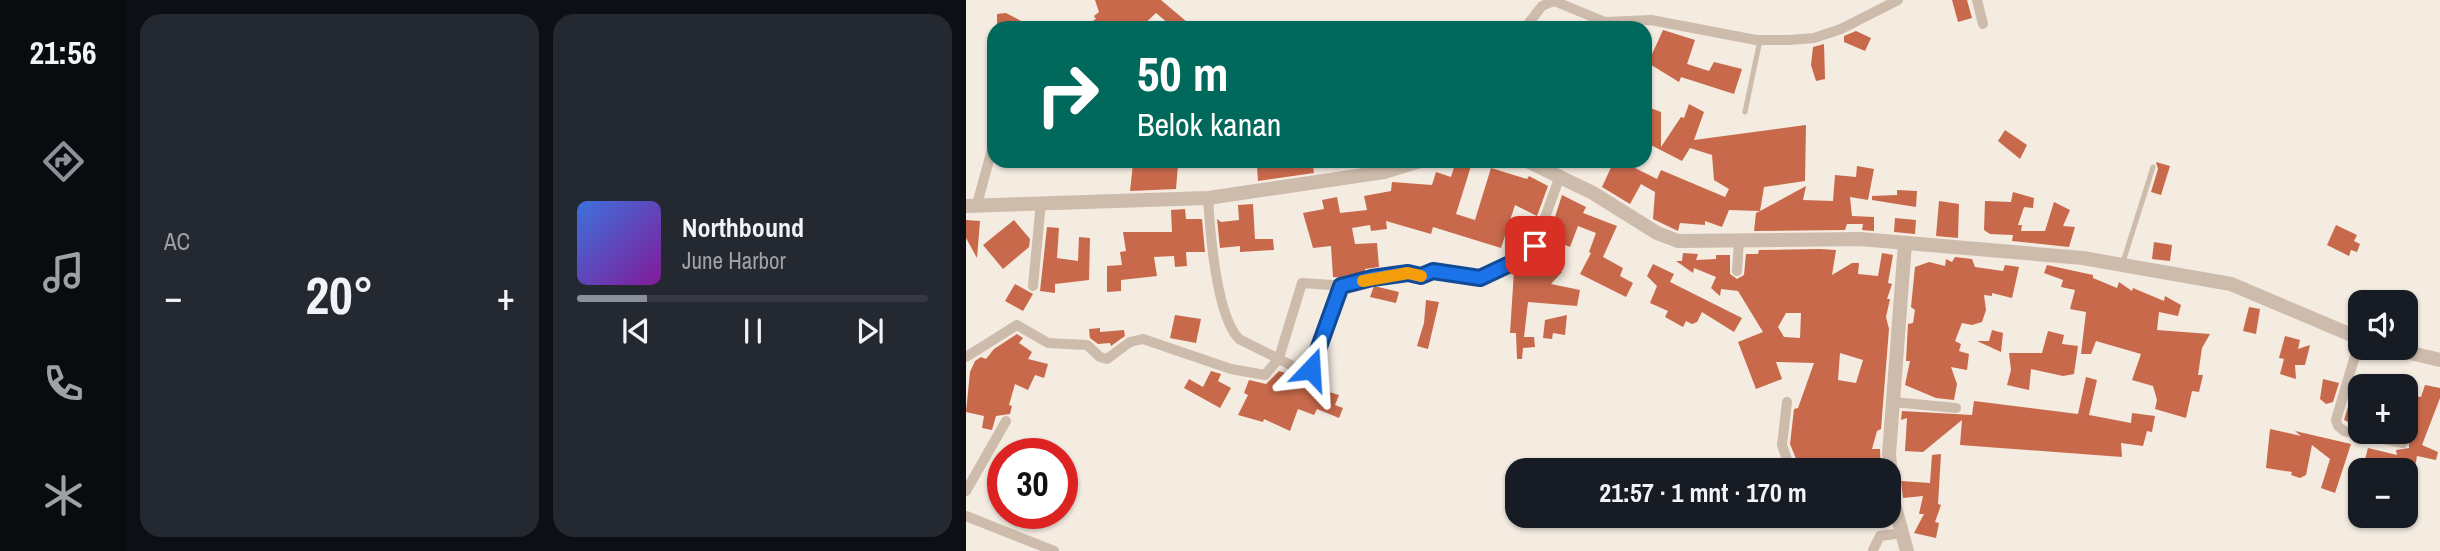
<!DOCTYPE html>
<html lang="id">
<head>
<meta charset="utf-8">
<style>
  :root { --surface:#171b24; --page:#242831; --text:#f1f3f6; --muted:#9ea1a6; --line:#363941; --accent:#8c9099 }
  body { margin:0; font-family:"Archivo Narrow",sans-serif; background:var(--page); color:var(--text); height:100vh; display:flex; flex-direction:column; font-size:26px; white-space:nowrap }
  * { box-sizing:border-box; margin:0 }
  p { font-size:23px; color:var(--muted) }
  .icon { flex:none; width:38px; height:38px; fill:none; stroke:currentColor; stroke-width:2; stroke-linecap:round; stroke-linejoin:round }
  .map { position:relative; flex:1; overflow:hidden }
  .details { display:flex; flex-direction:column; gap:14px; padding:14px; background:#0d0f14; width:840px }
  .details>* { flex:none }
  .top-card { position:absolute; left:21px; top:21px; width:665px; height:147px; border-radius:21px; box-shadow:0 2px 5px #0004; background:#00695c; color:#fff; overflow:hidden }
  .controls { position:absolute; left:1382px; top:290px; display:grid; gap:14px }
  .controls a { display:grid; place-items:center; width:70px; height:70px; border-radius:14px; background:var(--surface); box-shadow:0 2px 5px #0004; font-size:35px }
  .speed { position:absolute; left:21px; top:438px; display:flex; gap:14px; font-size:35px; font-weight:700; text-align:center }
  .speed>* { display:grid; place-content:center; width:91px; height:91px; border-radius:50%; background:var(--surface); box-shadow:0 2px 5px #0004; line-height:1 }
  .speed .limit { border:10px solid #d22; background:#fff; color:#111 }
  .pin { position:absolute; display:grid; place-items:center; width:60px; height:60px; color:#fff; margin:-30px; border-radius:14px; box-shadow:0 4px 10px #0006 }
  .me { position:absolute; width:77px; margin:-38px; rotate:20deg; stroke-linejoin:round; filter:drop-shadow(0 0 5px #0008) }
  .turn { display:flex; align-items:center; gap:24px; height:147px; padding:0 35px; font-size:32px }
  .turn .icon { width:91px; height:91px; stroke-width:2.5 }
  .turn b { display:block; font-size:49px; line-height:60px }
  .big { font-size:52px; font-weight:800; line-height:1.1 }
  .details .widget { flex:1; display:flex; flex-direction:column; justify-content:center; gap:10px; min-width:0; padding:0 24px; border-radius:21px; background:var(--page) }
  .song { display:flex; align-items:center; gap:21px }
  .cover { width:84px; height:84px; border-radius:10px; background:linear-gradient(135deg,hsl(220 70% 55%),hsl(290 70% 35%)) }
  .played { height:7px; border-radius:4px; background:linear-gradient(90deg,var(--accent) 20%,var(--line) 20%) }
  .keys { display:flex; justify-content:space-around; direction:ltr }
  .heat { display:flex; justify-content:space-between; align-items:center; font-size:38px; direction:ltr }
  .details .tiles { flex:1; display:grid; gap:14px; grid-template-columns:repeat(2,1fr) }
  .trip { position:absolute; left:539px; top:458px; width:396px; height:70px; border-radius:21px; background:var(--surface); box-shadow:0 2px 5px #0004; font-weight:800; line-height:70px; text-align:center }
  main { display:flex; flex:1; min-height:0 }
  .menu { display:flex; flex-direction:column; width:126px; justify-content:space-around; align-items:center; background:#090b0e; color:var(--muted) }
  .menu .icon { width:49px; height:49px }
  .menu .active { color:var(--accent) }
  .menu b { font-size:32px; color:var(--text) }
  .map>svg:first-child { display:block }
  .building { fill:#c8694b; fill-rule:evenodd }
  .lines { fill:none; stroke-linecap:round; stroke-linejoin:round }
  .service { stroke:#cdbbac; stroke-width:5 }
  .minor { stroke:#cdbbac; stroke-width:10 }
  .tertiary { stroke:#cdbbac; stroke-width:14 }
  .route-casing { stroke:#114b97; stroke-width:18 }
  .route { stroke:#1a73e8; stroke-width:12 }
  .slow { stroke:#f59e0b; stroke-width:12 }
</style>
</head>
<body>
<main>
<nav class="menu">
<b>21:56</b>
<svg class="icon active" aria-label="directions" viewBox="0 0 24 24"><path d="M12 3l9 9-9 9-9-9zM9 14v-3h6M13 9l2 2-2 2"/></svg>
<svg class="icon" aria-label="music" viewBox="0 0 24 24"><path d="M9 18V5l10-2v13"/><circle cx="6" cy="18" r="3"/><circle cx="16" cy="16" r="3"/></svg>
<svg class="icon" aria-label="phone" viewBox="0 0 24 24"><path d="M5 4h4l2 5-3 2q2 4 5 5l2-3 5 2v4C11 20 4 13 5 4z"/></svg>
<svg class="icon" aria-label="climate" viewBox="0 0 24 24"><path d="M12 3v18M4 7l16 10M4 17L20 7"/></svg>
</nav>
<section class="details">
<div class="tiles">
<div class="widget"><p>AC</p>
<div class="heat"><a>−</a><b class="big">20°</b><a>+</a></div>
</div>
<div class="widget">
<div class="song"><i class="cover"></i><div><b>Northbound</b><p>June Harbor</p></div></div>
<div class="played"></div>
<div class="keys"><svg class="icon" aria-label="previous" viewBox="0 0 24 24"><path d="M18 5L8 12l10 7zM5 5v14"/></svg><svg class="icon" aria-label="pause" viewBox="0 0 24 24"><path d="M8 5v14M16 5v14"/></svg><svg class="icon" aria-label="next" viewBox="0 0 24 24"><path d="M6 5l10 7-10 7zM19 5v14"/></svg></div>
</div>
</div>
</section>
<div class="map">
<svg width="1474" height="551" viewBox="0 0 1474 551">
  <rect width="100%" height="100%" fill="#f4ebe1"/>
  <!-- building -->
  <path class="building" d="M129 0H195L221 22 216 28H208L190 13 174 28H114L130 19 128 16 133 12Z
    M986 0H1001L1006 18 992 22Z
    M40 13 59 23 68 28H40L43 24 31 25V14Z
    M697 30 729 40 721 64 743 71 748 62 776 69 768 94 715 77 713 82 682 63Z
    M890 31 905 38 899 51 878 42V36Z
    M858 44 859 79 850 81 845 65 847 47Z
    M723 104 738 112 728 140 840 125 839 181 798 187 794 211 840 186 837 200 867 201 869 175 890 177 891 166 908 169 902 200 884 197 886 216 908 217V231L896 230 897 224H881L879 230 788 231 790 213 794 211 763 210 756 227 739 221V225L714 223 712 231 687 219 689 192 675 184 664 204 636 187 648 161H655L691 179 695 170 759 197 763 189 748 180 746 155 724 148 716 161 679 142V106L695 112V147L715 117 718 118Z
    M1039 130 1061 145 1054 159 1032 141Z
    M346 161 348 173 292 181 291 166Z
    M490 161 505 166 490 214 509 220 525 168 561 179 563 176 582 186 571 216 549 205 535 248 467 227 465 234 420 221 421 229 405 231 404 225 386 228 389 244 411 243 413 267 399 269V272L380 278 367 277 365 246 347 248 337 213 358 209 356 200 371 197 374 213 401 210 398 196 425 191 426 182 466 185 470 172 485 177Z
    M1190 162 1204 166 1195 195 1185 192 1192 169Z
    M167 164 212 165 210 189 164 191Z
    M931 190 951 191 950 207 906 200V196L931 195Z
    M1047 192 1068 198 1067 208 1058 207 1052 225H1056L1055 231H1079L1088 202 1104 210 1097 226 1109 227 1103 247 1046 241 1047 235 1024 234 1018 230 1019 201 1045 202Z
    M596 195 620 207 617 213 651 226 637 257 657 268 654 276 667 283 660 297 614 274 625 253 623 252 630 233 612 226 604 247 594 243 586 267 596 272 585 284 614 290 611 306 562 302 558 337H568L569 347 557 348 556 359H551L550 333H544L548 271 554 268 572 270Z
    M973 201 993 204 992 238 970 236Z
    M287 204 289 239H307L308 250 274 252V246L254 248 251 219 255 222 273 220 272 205Z
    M219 209 220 219H236L239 252H220L221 266 209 267 208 256 188 257 191 276 155 280V291L141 292V266L156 265 154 252 160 251 157 232H206L205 210Z
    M929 218 950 220 949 234 928 232Z
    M0 220 14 221 11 258 0 238Z
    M48 220 64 239 63 247 37 269 17 245Z
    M1370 225 1391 235 1388 241 1394 244 1391 252 1385 250 1383 256 1361 245Z
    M81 227 93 228 91 258 112 261 113 237 124 238 123 280 89 284V293L74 291Z
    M1188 242 1206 245 1204 261 1186 259Z
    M854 249 870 250 866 275 886 263H893L892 274 912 276 916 253 927 255 922 283 926 284 921 299H924L920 317 923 329 915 429 911 431 906 449H914L915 471H835L824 444 828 409 832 408 848 363 810 362 816 379 790 389 772 342 797 332 772 291 755 289 754 296 745 288 750 277 728 268 727 273 710 261H716L717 253 732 254 730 260 750 259V255H764V274L771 279 778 275 780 254H792L793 250ZM820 313H835L834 338 818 337 812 327ZM874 353 897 360 890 383 872 380Z
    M989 257 1006 259 1009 267 1037 271 1039 265 1053 267 1046 298 1026 293V296L1018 295 1020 310 1016 322 1006 325 996 323 989 341 995 344 993 351 1003 354 1001 370 985 367 991 384 988 400 970 398 939 385 944 361H940L942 324 947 323 949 310 945 307 949 267 963 262 979 266 980 259 986 262Z
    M687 264 708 274 704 282 776 318 768 332 736 312 731 322 726 324 720 321 717 327 699 317 702 311 684 303 691 286 681 276Z
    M1081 265 1127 275V278L1151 288 1153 282 1166 291 1167 288 1198 301 1199 296 1215 305 1212 316 1193 312 1191 330 1244 334 1236 348 1232 375H1237L1233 392 1226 391 1220 418 1189 409 1191 400 1187 386 1166 380 1175 354 1130 341 1125 354H1115L1120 312 1104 309 1109 290 1095 287 1097 280 1078 273Z
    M49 284 67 294 57 311 39 301Z
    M408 286 433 292 430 303 404 297Z
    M460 300 473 302 462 349 451 346 458 323Z
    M1283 307 1294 309 1290 334 1277 331Z
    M209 315 235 319 230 343 204 338Z
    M601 315 599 335 587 333 586 339 577 338 579 320Z
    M134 328V332L158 330 159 336 145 346 144 343 132 344 124 338 123 329Z
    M1026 330 1037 333 1035 352 1011 341H1023Z
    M1082 331 1098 335 1096 344 1112 346 1108 374 1097 376 1065 369 1063 390 1041 385 1045 370 1043 353H1076Z
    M51 334 57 338 53 343 66 352 62 359 82 364 78 378 69 375 62 390 49 384 43 405 46 406 44 414 30 416 26 430 16 428 18 416 0 412 4 372 9 361 15 357 20 359 28 349Z
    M1319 336 1334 340 1332 349 1344 345 1339 365H1329L1330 379 1314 374 1318 359 1313 358Z
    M245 371 255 374 252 381 265 388 254 408 218 388 223 379 237 387Z
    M313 371 345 381 343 386 373 395 369 405 377 408 373 418 351 409 348 415 332 409 324 431 298 419 297 422 272 415 282 395 278 393 283 380 300 384Z
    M1395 376 1419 383V387H1395V413L1391 426 1378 420 1391 377Z
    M1120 377 1131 380 1123 415 1165 423 1166 413 1189 416 1186 432 1181 431 1177 446 1155 443 1156 457 994 445 996 420 957 452 939 451 941 418 935 420 936 411 1006 415 1008 401 1112 414Z
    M1357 379 1373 383 1367 402 1360 404 1354 399Z
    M1459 385 1474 388V398L1456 445 1472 452 1470 460 1451 456 1445 490 1440 489V471H1396L1402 448 1431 455 1430 450 1443 448 1442 437 1424 432H1440V395L1455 397Z
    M1304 429 1335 436 1329 431 1385 444 1369 493 1355 488 1364 459 1346 445 1340 475 1334 478 1325 475 1326 472 1300 468Z
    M975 454 972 504 975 505 969 522 973 523 970 538 948 533 958 514H953L957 496 937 498 935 481 964 483 966 455Z"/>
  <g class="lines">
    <!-- service -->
    <path class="service" d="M779 112 794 40
      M1157 262 1187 167"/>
    <!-- minor -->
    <path class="minor" d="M1011 0 1017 24
      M559 28 576 6 588 1 639 22 685 20 790 40H823L848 38 875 29 932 0
      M242 198C244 231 250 315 273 339L343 374 375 286
      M11 204 28 142
      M771 271 773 240
      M67 286 75 202
      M1394 339 1370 420 1372 426 1378 431 1437 443
      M0 357 51 325 82 343 121 345 134 357 141 359 164 342 177 339 265 369 299 375 313 358 336 283 381 286 406 278 442 273 455 276 467 271 494 276H521L550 261 569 245 594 176
      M821 402 816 445 825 471
      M927 402 990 408
      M0 491 40 421
      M0 516 88 551
      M907 550 914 536 936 533"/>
    <!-- tertiary -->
    <path class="tertiary" d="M561 161 627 193 691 233 712 241 894 239 1117 258 1265 284 1395 339
      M0 206 242 198 418 172 454 161
      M939 243 923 454 927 500 941 551
      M1423 348 1474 360"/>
  </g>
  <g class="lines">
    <!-- route casing -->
    <g class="route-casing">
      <path id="route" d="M345 369 375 286 406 278 442 273 455 276 467 271 514 278 550 261 569 246"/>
    </g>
    <!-- route -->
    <use href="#route" class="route"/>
    <!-- slow -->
    <path class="slow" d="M397 281 442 273 455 276"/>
  </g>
</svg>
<div class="controls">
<a><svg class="icon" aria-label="sound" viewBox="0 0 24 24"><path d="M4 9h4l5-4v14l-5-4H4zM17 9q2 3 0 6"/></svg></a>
<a>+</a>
<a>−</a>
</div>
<div class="speed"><div class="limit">30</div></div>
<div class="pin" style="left:569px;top:246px;background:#d93025"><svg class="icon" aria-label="arrive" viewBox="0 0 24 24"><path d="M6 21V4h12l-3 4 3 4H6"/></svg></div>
<svg class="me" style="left:345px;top:369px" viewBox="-20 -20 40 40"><path d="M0-17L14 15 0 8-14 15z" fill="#1a73e8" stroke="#fff" stroke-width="4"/></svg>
<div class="trip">21:57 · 1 mnt · 170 m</div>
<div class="top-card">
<div class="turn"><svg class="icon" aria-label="right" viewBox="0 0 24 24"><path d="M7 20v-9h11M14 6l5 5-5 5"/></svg><div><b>50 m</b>Belok kanan</div></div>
</div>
</div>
</main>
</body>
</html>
